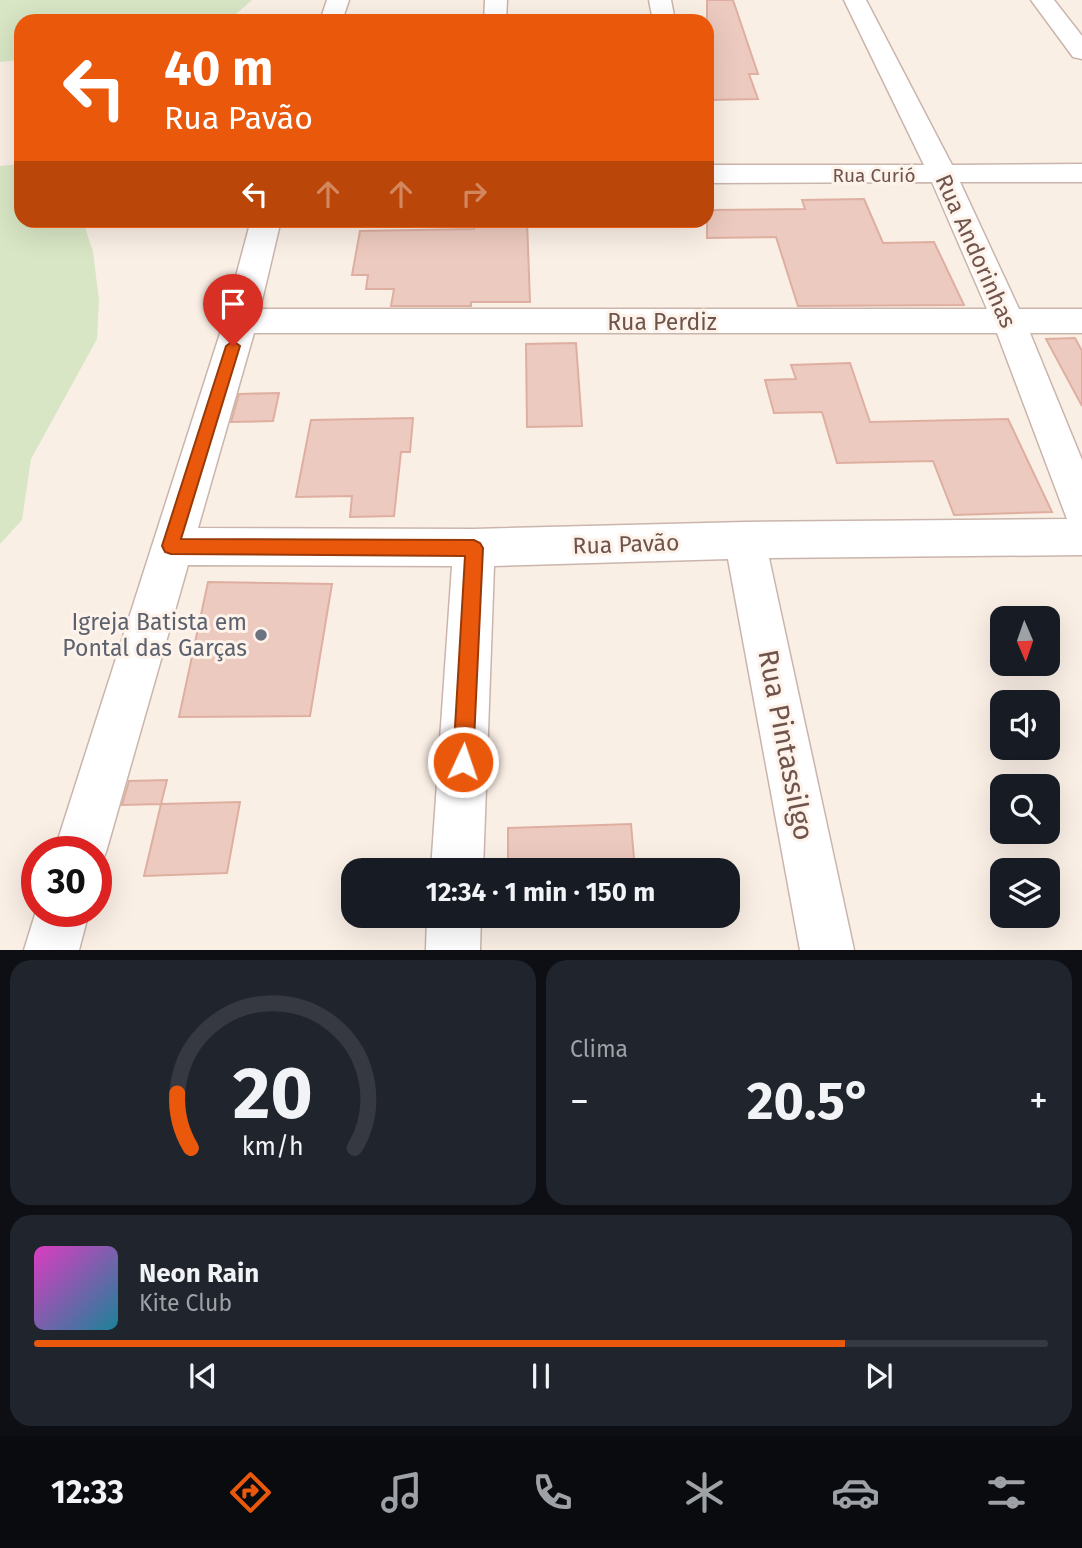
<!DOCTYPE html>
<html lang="pt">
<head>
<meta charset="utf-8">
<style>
  :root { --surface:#171b24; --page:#20242c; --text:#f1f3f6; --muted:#9ea1a6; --line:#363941; --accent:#ea580c }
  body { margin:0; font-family:"Fira Sans",sans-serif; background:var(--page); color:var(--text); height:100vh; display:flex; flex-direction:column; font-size:26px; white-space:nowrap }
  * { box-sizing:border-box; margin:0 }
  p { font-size:23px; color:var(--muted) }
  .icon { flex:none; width:38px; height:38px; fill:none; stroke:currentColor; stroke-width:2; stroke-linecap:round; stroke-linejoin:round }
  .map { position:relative; height:950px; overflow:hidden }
  .side { display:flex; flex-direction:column; gap:10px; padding:10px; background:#0d0f14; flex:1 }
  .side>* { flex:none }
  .hud { position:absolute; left:14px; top:14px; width:700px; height:214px; border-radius:21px; box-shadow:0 7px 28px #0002; background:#ea580c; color:#fff; overflow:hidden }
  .needle { width:46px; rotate:178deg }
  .tools { position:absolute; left:990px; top:606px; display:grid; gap:14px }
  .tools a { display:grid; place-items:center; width:70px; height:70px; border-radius:14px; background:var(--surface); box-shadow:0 7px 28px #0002; font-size:35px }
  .speed { position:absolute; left:21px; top:836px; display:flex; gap:14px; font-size:35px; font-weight:700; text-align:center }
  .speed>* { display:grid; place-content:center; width:91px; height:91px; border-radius:50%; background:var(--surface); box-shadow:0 7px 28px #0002; line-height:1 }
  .speed .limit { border:10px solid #d22; background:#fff; color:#111 }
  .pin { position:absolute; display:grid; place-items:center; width:60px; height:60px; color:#fff; margin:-72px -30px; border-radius:50% 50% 50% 0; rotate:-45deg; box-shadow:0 0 7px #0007 }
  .pin .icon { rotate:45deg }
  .me { position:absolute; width:77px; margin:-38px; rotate:3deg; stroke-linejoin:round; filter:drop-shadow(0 0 5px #0008) }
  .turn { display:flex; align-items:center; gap:24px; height:147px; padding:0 35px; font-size:32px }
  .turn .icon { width:91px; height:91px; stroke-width:2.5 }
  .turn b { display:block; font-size:49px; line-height:60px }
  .lanes { display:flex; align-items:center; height:66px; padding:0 35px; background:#0003; justify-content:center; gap:35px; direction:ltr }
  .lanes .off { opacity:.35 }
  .big { font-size:52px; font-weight:700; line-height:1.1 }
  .side .tile { flex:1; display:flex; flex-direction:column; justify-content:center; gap:10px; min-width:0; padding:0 24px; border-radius:21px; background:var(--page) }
  .side .dial { align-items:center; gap:0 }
  .dial svg { height:182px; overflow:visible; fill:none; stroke:var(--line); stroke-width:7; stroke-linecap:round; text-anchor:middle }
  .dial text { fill:var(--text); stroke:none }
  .song { display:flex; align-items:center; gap:21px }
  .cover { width:84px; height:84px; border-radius:10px; background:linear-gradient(135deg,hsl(310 70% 55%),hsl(190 70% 35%)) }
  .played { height:7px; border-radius:4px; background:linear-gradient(90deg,var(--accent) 80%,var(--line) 80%) }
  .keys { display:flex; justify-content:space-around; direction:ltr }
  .heat { display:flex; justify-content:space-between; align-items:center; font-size:38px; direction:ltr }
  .side .tiles { flex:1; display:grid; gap:10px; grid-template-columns:1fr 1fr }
  .tile:last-child { grid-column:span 2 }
  .trip { position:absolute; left:341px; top:858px; width:399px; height:70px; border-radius:21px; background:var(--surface); box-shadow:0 7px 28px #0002; font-weight:700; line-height:70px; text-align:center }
  .tab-bar { display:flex; height:112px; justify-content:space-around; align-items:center; background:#090b0e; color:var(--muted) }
  .tab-bar .icon { width:49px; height:49px }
  .tab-bar .on { color:var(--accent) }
  .tab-bar b { font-size:32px; color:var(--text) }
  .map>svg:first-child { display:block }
  .green { fill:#d8e6c5 }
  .building { fill:#edcabf; stroke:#deafa1; stroke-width:2 }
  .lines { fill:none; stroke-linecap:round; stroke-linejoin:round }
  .minor-casing { stroke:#cab5ac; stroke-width:3 }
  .minor { fill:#fff; fill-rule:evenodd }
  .route { fill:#ea580c; stroke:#983908; stroke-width:2 }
  .worship-dot { fill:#6b7280; stroke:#fdf3eb; stroke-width:2.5 }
  .labels { text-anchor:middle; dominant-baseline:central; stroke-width:6; stroke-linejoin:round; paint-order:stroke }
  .far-street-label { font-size:19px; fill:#70544c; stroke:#fdf3eb }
  .street-label { font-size:23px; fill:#70544c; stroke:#fdf3eb }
  .worship-label { font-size:23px; fill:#5b616d; stroke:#fdf3eb; text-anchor:end }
  .near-street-label { font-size:28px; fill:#70544c; stroke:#fdf3eb }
</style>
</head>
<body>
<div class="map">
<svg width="1082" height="950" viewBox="0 0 1082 950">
  <rect width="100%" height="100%" fill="#faefe5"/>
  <!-- green -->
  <path class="green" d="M0 0H252L228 21H21V60L0 62Z
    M21 164V220L83 221 93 252 99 300 97 339 31 459 22 520 0 544V166Z"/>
  <!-- building -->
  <path class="building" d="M707 0H733L758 74H749L758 99 707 100Z
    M864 199 883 243 934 242 964 305 798 306 776 237 707 238V210L805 209 802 200Z
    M474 220H527L530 302H471V306H391L394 289H366L368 275H352L360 231 474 229Z
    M1075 338 1082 351V406L1046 339Z
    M576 343 582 426 527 427 526 344Z
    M850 363 870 422 1008 419 1052 512 954 515 933 461 837 463 822 412 774 413 765 380 796 379 791 365Z
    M279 393 273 421 231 422 239 394Z
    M413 418 410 452H401L394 516 350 517 352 496 296 497 311 420Z
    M208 582 332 584 310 716 179 717Z
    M167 780 161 804 122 805 129 781Z
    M240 802 227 873 144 876 161 804Z
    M631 824 635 870H508V828Z"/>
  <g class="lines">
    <!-- minor casing -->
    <g class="minor-casing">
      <path id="minor" d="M327 0H349L342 21H320Z
        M485 0H507L506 21H484Z
        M649 0H671L675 21H653Z
        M844 0H866L952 165 1082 164V182H960L1019 309H1082V333H1030L1082 460V555L769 558 854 950H800L728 559 494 566 483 870H431L452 566 188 565 106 852 98 870 96 852H54L224 321 251 220H281L260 309H987L932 182 707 183V165H924ZM254 333H997L1067 519 745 522 474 529 198 528Z
        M1031 0H1054L1082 36V59L1073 57Z
        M37 908V912H89L79 950H24Z
        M427 915H481L480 950H426Z"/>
    </g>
    <!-- minor -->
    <use href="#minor" class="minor"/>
  </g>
  <!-- route -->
  <path class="route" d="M233 341 240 346 181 539 474 540 480 543 483 548 473 762 470 770 463 772 455 770 453 762 465 556 171 554 165 552 162 546 226 346Z"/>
  <!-- markers -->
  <circle class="worship-dot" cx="261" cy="635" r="7"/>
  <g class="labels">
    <!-- far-street labels -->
    <g class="far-street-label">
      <text x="874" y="175">Rua Curió</text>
    </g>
    <!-- street labels -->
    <g class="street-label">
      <text transform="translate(976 251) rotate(66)">Rua Andorinhas</text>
      <text x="662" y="322">Rua Perdiz</text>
      <text transform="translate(626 544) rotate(-2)">Rua Pavão</text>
    </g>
    <!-- worship labels -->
    <g class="worship-label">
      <text x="247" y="622">Igreja Batista em<tspan x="247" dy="26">Pontal das Garças</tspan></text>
    </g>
    <!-- near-street labels -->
    <g class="near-street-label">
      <text transform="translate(786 745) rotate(79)">Rua Pintassilgo</text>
    </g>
  </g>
</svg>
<div class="tools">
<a><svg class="needle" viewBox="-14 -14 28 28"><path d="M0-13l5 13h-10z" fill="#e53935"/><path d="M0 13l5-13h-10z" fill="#9ea1a6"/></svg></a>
<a><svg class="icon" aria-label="sound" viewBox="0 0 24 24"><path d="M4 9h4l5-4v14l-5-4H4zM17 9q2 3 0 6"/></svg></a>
<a><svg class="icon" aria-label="search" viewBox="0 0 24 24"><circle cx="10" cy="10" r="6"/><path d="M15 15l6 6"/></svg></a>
<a><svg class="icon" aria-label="layers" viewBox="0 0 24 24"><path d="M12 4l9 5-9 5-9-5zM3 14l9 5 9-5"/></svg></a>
</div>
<div class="speed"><div class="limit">30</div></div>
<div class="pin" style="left:233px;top:346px;background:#d93025"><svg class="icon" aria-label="arrive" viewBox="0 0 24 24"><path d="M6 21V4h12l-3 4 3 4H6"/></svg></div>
<svg class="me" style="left:463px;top:762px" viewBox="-20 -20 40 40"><circle r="17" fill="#ea580c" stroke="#fff" stroke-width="3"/><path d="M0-11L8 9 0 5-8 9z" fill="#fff"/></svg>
<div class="trip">12:34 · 1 min · 150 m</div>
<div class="hud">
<div class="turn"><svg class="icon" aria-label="left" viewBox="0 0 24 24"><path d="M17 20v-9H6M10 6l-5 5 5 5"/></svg><div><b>40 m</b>Rua Pavão</div></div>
<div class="lanes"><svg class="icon" aria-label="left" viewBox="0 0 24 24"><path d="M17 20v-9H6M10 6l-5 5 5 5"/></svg><svg class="icon off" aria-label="ahead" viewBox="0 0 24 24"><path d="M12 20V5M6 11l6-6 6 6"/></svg><svg class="icon off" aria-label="ahead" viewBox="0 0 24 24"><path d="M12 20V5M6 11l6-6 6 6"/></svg><svg class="icon off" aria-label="right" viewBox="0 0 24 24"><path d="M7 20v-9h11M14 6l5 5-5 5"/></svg></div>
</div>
</div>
<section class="side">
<div class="tiles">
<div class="tile dial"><svg viewBox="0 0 100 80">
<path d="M14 69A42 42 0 1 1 86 69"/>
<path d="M14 69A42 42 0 0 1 8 45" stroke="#ea580c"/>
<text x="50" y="56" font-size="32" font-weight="700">20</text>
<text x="50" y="72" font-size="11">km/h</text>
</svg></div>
<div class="tile"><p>Clima</p>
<div class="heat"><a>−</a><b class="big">20.5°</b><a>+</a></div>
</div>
<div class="tile">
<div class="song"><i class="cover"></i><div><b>Neon Rain</b><p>Kite Club</p></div></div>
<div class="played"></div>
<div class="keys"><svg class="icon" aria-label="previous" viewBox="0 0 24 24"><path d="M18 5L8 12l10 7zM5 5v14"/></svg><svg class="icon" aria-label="pause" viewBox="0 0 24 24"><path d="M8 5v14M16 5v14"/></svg><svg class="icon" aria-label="next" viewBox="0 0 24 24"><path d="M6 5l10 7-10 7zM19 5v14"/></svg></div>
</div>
</div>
</section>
<nav class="tab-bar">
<b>12:33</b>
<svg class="icon on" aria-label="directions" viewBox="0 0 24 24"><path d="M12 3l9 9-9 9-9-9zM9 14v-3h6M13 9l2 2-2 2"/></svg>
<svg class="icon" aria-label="music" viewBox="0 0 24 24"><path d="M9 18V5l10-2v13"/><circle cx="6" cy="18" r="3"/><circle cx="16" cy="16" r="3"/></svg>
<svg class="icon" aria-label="phone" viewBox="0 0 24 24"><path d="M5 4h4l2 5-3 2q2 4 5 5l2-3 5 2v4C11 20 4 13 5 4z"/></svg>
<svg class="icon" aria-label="climate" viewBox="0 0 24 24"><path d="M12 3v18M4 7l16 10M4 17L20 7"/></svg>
<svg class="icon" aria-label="car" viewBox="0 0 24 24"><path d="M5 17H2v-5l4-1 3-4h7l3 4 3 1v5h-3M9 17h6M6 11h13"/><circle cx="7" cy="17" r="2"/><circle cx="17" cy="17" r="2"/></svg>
<svg class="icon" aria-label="filters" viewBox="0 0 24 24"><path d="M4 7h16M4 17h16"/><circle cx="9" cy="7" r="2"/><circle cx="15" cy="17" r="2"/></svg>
</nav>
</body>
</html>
